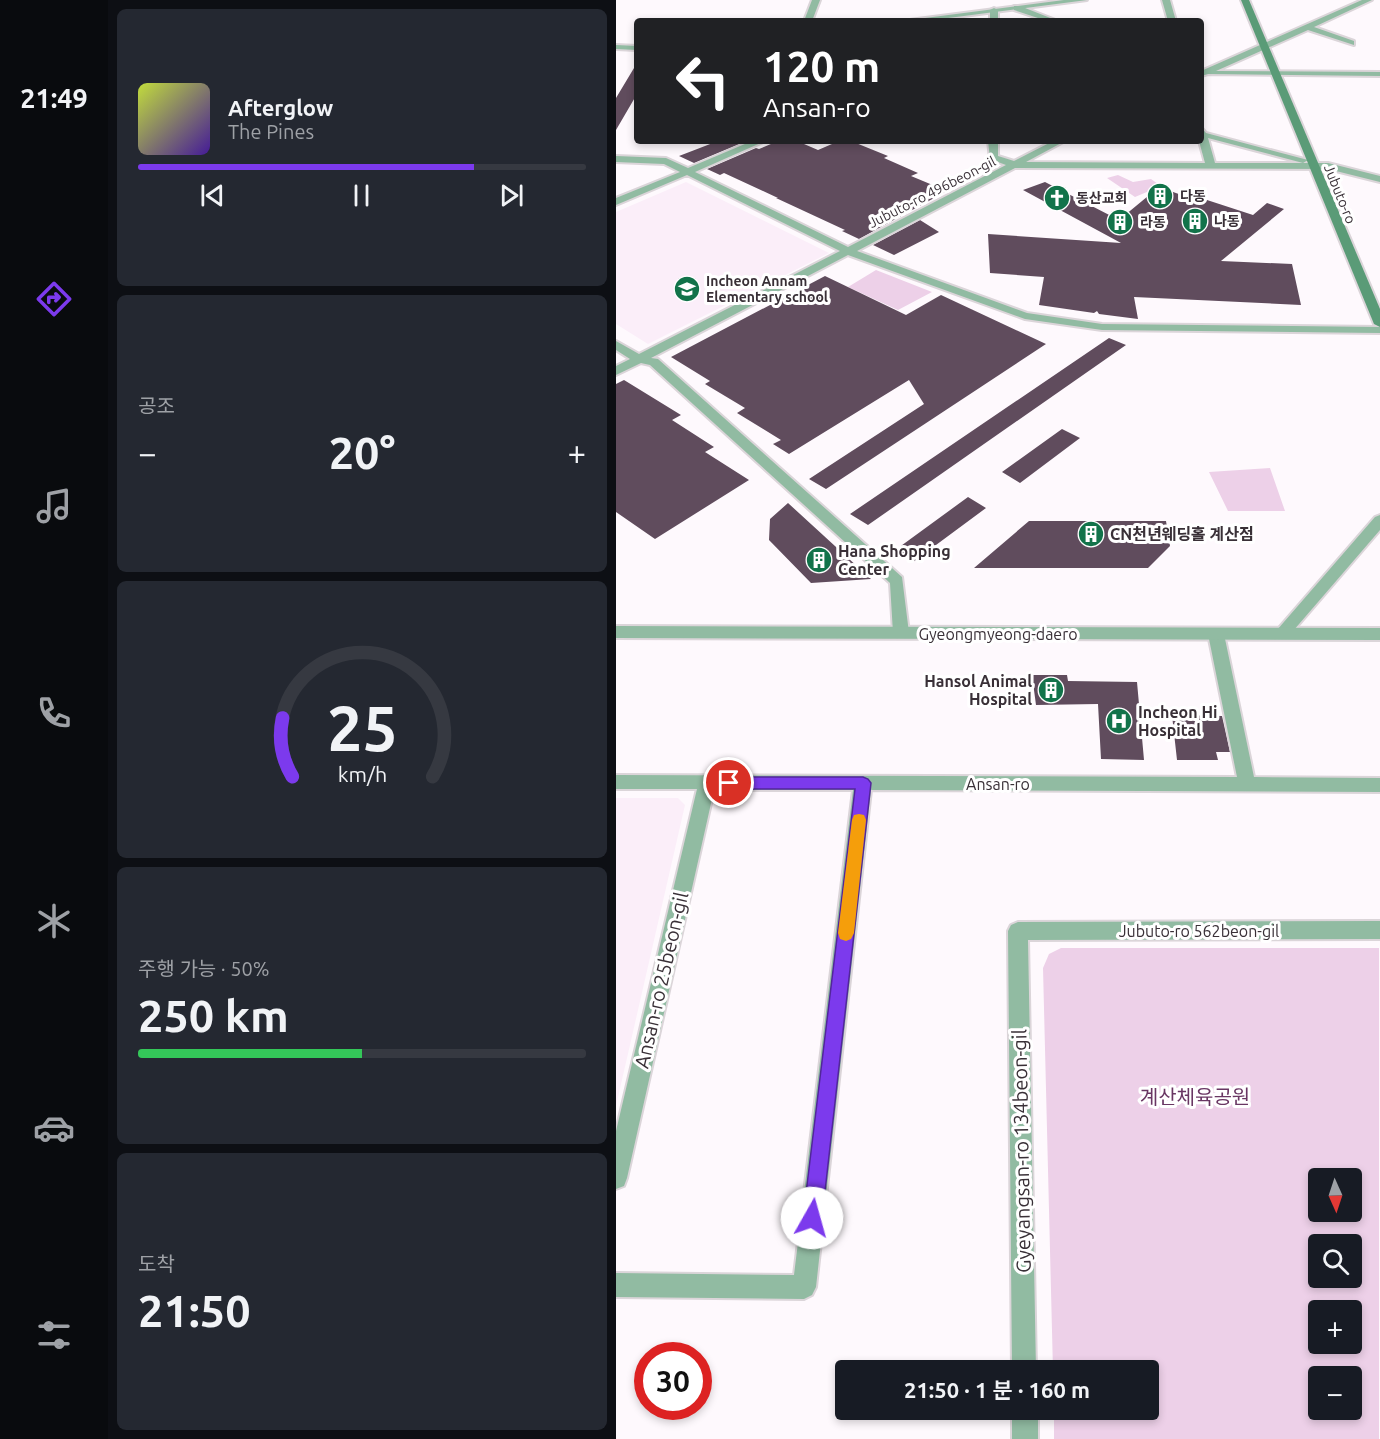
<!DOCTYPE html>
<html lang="ko">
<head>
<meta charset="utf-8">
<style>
  :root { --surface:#171b24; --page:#242831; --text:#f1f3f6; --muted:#9ea1a6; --line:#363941; --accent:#7c3aed }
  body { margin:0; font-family:Ubuntu,"Noto Sans KR",sans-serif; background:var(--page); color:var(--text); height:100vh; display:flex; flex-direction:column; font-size:22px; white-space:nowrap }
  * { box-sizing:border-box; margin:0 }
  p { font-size:20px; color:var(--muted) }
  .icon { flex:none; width:33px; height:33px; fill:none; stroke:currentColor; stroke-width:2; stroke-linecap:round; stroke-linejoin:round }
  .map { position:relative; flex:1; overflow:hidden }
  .sheet { display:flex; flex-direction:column; gap:9px; padding:9px; background:#0d0f14; width:508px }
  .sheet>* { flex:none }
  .banner { position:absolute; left:18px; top:18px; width:570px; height:126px; border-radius:6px; box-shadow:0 3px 9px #0003; background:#202124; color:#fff; overflow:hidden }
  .needle { width:39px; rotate:177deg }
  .buttons { position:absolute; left:692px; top:1168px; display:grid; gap:12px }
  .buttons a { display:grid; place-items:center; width:54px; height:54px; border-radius:6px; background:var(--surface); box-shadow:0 3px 9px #0003; font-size:30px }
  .speed { position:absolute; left:18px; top:1342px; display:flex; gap:12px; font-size:30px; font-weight:700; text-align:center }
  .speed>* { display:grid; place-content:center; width:78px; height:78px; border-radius:50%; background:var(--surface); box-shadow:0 3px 9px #0003; line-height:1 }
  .speed .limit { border:9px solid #d22; background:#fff; color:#111 }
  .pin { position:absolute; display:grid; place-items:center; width:51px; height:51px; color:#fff; margin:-26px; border:3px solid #fff; border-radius:50%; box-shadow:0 2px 6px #0007 }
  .me { position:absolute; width:66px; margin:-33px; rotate:7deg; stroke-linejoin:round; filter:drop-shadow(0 0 4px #0008) }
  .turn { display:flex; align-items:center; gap:21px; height:126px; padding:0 30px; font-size:27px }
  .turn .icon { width:78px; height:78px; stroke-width:2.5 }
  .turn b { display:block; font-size:42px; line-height:51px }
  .big { font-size:45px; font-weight:600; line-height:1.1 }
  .sheet .tile { flex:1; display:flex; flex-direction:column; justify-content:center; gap:9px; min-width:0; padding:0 21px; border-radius:9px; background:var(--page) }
  .sheet .dial { align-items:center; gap:0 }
  .dial svg { height:156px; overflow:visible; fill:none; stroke:var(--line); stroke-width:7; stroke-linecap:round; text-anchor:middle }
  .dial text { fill:var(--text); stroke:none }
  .song { display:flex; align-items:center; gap:18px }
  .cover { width:72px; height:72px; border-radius:9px; background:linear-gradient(135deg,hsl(70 70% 55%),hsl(260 70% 35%)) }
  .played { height:6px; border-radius:3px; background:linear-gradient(90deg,var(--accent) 75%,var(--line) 75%) }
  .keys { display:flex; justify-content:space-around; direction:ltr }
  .heat { display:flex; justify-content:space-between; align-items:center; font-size:33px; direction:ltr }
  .charge { height:9px; border-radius:4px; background:linear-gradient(90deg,#34c759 50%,var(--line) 0) }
  .trip { position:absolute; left:219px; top:1360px; width:324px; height:60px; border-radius:6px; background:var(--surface); box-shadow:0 3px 9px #0003; font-weight:600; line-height:60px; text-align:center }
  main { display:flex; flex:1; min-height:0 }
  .tabs { display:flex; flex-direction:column; width:108px; justify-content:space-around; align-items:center; background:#090b0e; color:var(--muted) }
  .tabs .icon { width:42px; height:42px }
  .tabs .current { color:var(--accent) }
  .tabs b { font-size:27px; color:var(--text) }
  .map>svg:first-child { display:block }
  .built { fill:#fbeef9 }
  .green { fill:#edd0e8; fill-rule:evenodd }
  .building { fill:#604c5d }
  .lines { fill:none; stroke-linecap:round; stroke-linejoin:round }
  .minor-casing { stroke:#dbd5d9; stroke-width:4 }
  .tertiary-casing { stroke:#dbd5d9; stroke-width:4 }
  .secondary-casing { stroke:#dbd5d9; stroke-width:4 }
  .minor { fill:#91bba2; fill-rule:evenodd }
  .tertiary { fill:#91bba2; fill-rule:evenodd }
  .secondary { fill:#5a9b77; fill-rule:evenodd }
  .route { fill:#7c3aed; stroke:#51269a; stroke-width:1.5 }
  .slow { fill:#f59e0b }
  .labels { text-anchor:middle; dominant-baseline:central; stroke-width:6; stroke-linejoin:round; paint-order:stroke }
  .far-street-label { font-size:14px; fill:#393037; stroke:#fff }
  .far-poi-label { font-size:14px; font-weight:bold; fill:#393037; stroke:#fff; text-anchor:start }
  .poi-label { font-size:16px; font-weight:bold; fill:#393037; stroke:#fff; text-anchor:start }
  .street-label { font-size:16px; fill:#393037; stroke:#fff }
  .near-street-label { font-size:20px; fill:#393037; stroke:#fff }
  .near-park-label { font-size:20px; fill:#693663; stroke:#fff }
</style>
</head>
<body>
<main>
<nav class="tabs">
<b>21:49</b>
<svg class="icon current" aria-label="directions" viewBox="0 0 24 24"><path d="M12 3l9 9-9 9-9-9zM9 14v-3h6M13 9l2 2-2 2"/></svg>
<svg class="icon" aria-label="music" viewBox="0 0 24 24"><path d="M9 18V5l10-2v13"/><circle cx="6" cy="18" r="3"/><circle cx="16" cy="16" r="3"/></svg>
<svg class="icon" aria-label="phone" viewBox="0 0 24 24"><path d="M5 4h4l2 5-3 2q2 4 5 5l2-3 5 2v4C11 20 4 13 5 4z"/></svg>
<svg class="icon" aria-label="climate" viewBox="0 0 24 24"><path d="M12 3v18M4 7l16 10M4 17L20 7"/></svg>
<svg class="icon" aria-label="car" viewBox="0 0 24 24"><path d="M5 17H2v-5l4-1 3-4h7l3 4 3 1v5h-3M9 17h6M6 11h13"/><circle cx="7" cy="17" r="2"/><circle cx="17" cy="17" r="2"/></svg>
<svg class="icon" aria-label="filters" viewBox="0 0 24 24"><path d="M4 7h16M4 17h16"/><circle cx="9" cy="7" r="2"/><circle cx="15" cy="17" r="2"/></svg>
</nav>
<section class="sheet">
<div class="tile">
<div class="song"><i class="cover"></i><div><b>Afterglow</b><p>The Pines</p></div></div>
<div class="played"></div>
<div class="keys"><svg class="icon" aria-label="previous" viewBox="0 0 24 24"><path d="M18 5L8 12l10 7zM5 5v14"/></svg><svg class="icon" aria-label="pause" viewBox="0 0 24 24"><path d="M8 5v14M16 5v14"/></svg><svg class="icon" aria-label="next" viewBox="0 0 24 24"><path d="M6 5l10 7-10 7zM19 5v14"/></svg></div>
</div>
<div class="tile"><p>공조</p>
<div class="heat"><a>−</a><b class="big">20°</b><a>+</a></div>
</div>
<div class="tile dial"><svg viewBox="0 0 100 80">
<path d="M14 69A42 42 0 1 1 86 69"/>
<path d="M14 69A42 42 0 0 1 9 39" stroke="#7c3aed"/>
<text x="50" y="56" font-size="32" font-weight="700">25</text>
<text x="50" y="72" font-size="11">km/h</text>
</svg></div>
<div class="tile"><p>주행 가능 · 50%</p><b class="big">250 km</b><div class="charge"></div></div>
<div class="tile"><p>도착</p><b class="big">21:50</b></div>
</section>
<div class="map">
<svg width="764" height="1439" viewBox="0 0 764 1439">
  <rect width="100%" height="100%" fill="#fef9fd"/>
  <!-- built -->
  <path class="built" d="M70 182 213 253 32 344 0 324V212Z
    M0 798H62L69 805 0 1106Z"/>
  <!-- green -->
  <path class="green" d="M502 175 517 182 535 179 545 186 519 197 491 178Z
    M260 270 316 292 282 310 232 287Z
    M654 468 669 511H612L593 472Z
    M445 948H763V1439H438V1410H532V1371H437L427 968 433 954ZM702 1179H735V1212H702ZM702 1245H735V1278H702ZM702 1311H735V1344H702ZM702 1377H735V1410H702Z"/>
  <!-- building -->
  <path class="building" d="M21 63V94L0 130V98Z
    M102 141 128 142 78 163 63 156Z
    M162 141H181L202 150 223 141H235L272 156 268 158 302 173 295 176 331 191 243 239 226 231 229 230 160 198H162L108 173 104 175 91 169 140 148 143 149Z
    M429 182 503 220 543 187 588 203 591 200 637 215 651 203 668 209 605 261 676 264 685 305 518 297 522 319 483 314 481 311 478 313 423 305 428 277 374 273 372 234 505 243 407 190Z
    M304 220 323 232 278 255 257 245Z
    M209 276 290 315 325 295 430 344 210 489 193 479 308 404 293 380 173 454 157 444 165 440 121 413 129 408 89 384 94 381 55 357Z
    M493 338 510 345 252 525 234 514Z
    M8 380 65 415 56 420 98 447 89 452 133 480 39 539 0 512V384Z
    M446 429 464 438 404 483 386 472Z
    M352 497 370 508 297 562 278 551Z
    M172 503 255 579 195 583 153 540 154 519Z
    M413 521H550L554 546 532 568H358Z
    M416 675H451L452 681 521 682 528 760 485 759 482 704 420 705Z
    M556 715 606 716 614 752H600L602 760H561Z"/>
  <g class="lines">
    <!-- minor casing -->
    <g class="minor-casing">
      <path id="minor" d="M196 0H204L196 21H188Z
        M546 0H554L560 21H552Z
        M746 0H756L698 27 738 41V45L692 30 600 71 764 72V76L592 74 585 76V71Z
        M398 6H404L442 21H431L398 10Z
        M378 8 382 10V21H374V10Z
        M585 127 590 133 692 160 687 163 592 138 599 163H712L764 176V182L712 169 399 168 241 251 411 313 486 324 764 327V333L486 330 409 319 232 255 35 358 42 359 286 577 293 633 290 637H280L277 633 274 583 34 365 25 363 0 375V366L14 359 0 350V341L23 354 224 251 71 175 0 205V198L64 172 48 164 0 162V156L50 158 72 168 136 141H149L79 172 232 247 390 165 374 159 372 141H382V156L398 161 437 141H449L410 162 589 163 583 141Z
        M764 515V530L671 638H661L658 634 661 630 759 517Z
        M600 628 605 630 608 634 638 777 764 778V792L255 790 200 1287 196 1295 188 1299 0 1297V1273L178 1275 237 790H98L11 1178 8 1186 0 1189V1131L81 789H0V775L621 777 592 634 595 630Z
        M764 921V939L412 940 420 1371H396L392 931 395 925 402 922Z
        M396 1410H422V1439H396Z"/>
    </g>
    <!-- tertiary casing -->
    <g class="tertiary-casing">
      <path id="tertiary" d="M448 0H471L309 21H286Z
        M0 45 21 46V50L0 49Z
        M0 626 764 628V640L0 638Z"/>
    </g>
    <!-- secondary casing -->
    <g class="secondary-casing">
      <path id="secondary" d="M625 0H633L764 309V327L758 324Z"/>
    </g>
    <!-- minor -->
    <use href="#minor" class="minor"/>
    <!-- tertiary -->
    <use href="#tertiary" class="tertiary"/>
    <!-- secondary -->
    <use href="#secondary" class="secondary"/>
  </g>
  <!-- route -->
  <path class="route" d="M113 777H247L252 779 255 783 206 1218 203 1224 196 1227 190 1224 187 1218 239 789H113L108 787 106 783 108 779Z"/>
  <!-- slow -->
  <path class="slow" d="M243 814 248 815 250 820 238 933 235 939 230 941 224 939 222 933 236 820 238 815Z"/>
  <!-- icons -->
  <defs>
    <g id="building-disc" transform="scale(1.35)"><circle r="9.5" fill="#12734a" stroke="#fff"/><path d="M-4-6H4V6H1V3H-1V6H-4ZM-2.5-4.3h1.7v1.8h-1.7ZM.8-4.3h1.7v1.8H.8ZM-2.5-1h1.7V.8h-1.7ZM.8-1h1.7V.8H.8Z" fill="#fff"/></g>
    <g id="church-disc" transform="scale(1.35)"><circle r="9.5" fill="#12734a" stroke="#fff"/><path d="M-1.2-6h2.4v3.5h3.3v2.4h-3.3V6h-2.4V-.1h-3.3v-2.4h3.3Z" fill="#fff"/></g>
    <g id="school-disc" transform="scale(1.35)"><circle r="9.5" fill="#12734a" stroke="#fff"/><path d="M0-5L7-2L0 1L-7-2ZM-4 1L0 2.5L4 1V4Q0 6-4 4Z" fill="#fff"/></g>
    <g id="hospital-disc" transform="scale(1.35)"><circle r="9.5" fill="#12734a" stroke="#fff"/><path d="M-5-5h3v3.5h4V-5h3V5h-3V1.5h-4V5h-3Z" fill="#fff"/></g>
  </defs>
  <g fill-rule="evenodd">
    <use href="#building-disc" x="544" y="196"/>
    <use href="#church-disc" x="441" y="198"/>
    <use href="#building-disc" x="579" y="221"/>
    <use href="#building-disc" x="504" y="222"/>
    <use href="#school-disc" x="71" y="289"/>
    <use href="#building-disc" x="475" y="534"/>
    <use href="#building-disc" x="203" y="560"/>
    <use href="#building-disc" x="435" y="690"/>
    <use href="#hospital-disc" x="503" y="721"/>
  </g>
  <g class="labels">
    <!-- far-street labels -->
    <g class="far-street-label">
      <text transform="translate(316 192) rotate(-27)">Jubuto-ro 496beon-gil</text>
      <text transform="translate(724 194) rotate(68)">Jubuto-ro</text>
    </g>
    <!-- far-poi labels -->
    <g class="far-poi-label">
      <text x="564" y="196">다동</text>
      <text x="460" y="198">동산교회</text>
      <text x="598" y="221">나동</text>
      <text x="524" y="222">라동</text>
      <text x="90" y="281">Incheon Annam<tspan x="90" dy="16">Elementary school</tspan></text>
    </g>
    <!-- poi labels -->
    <g class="poi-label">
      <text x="494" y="534">CN천년웨딩홀 계산점</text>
      <text x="222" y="551">Hana Shopping<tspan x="222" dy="18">Center</tspan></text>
      <text x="416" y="681" text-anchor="end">Hansol Animal<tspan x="416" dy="18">Hospital</tspan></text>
      <text x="522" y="712">Incheon Hi<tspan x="522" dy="18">Hospital</tspan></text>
    </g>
    <!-- street labels -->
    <g class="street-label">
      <text x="382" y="634">Gyeongmyeong-daero</text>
      <text x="382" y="784">Ansan-ro</text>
      <text x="583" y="931">Jubuto-ro 562beon-gil</text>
    </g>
    <!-- near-street labels -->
    <g class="near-street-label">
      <text transform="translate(45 980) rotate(-77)">Ansan-ro 25beon-gil</text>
      <text transform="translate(405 1151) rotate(-91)">Gyeyangsan-ro 134beon-gil</text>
    </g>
    <!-- near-park labels -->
    <g class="near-park-label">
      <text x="579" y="1096">계산체육공원</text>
    </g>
  </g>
</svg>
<div class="buttons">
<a><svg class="needle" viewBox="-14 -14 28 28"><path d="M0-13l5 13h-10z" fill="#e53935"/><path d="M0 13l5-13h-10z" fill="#9ea1a6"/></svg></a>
<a><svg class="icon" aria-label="search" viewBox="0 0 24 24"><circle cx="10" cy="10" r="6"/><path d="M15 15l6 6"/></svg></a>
<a>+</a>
<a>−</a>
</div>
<div class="speed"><div class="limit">30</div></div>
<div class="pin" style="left:113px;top:783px;background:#d93025"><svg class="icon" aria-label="arrive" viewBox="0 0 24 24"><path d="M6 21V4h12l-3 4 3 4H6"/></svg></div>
<svg class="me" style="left:196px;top:1218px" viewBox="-20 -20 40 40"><circle r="19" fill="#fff"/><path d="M0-13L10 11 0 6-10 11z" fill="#7c3aed"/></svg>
<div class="trip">21:50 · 1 분 · 160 m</div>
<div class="banner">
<div class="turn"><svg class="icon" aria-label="left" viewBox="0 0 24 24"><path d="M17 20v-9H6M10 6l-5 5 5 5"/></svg><div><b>120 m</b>Ansan-ro</div></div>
</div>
</div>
</main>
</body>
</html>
